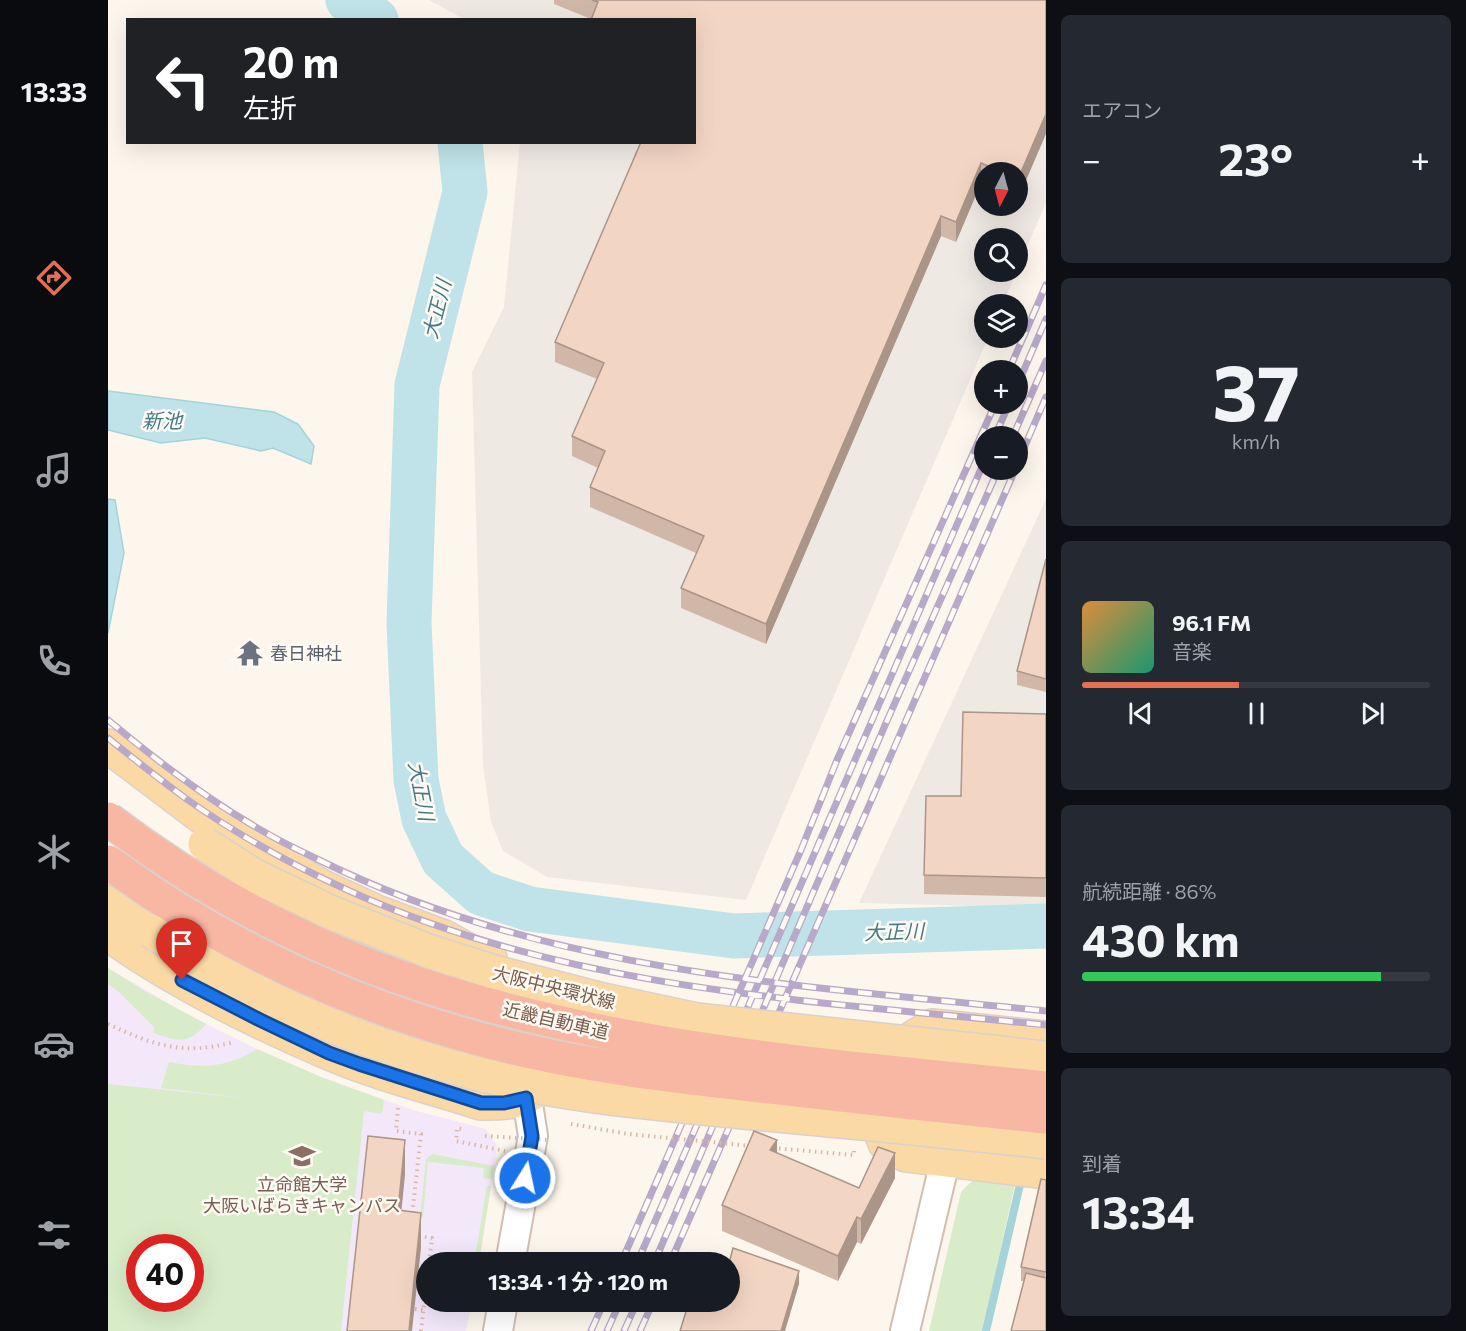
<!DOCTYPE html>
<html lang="ja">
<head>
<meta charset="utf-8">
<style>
  :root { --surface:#171b24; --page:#242831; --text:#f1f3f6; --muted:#9ea1a6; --line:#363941; --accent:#e76f51 }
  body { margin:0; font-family:Commissioner,"Noto Sans JP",sans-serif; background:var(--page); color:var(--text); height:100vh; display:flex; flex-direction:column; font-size:22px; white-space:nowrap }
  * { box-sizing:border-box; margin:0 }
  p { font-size:20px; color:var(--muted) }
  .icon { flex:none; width:33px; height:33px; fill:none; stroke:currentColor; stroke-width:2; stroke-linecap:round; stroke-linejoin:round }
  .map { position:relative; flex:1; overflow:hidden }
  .side { display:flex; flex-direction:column; gap:15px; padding:15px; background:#0d0f14; width:420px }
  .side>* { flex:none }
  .guide { position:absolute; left:18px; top:18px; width:570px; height:126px; border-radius:0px; box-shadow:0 6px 24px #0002; background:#202124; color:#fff; overflow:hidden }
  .needle { width:39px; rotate:186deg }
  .fabs { position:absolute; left:866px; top:162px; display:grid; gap:12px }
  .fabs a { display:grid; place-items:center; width:54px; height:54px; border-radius:50%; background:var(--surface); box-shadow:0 6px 24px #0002; font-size:30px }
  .speed { position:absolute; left:18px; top:1234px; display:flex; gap:12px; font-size:30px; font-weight:700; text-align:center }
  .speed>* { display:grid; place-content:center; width:78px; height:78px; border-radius:50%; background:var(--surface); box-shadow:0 6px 24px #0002; line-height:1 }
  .speed .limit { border:9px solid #d22; background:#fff; color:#111 }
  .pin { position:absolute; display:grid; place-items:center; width:51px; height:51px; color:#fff; margin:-62px -26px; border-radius:50% 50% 50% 0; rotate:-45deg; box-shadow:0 0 6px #0007 }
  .pin .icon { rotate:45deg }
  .me { position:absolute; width:66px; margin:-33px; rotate:10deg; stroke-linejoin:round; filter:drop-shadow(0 0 4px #0008) }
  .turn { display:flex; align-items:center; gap:21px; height:126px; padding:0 18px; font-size:27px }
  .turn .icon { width:78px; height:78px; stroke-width:2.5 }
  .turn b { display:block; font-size:42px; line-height:51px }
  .big { font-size:45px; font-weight:700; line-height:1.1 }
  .side .widget { flex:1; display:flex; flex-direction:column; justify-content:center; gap:9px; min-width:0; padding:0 21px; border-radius:9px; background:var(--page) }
  .side .dial { align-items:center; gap:0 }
  .dial b { font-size:78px; line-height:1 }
  .song { display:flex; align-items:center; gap:18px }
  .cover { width:72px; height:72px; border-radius:9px; background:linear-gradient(135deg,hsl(30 70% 55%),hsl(160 70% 35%)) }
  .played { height:6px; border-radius:3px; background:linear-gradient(90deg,var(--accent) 45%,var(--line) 45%) }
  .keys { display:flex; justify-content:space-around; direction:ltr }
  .heat { display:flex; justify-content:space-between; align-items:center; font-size:33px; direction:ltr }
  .charge { height:9px; border-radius:4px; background:linear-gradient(90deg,#34c759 86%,var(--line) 0) }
  .trip { position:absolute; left:308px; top:1252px; width:324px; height:60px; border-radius:30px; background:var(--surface); box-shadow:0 6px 24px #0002; font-weight:700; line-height:60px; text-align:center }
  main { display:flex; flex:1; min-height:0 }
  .tab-bar { display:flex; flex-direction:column; width:108px; justify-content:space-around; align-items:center; background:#090b0e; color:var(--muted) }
  .tab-bar .icon { width:42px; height:42px }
  .tab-bar .selected { color:var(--accent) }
  .tab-bar b { font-size:27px; color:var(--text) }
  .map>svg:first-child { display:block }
  .industrial { fill:#efe9e4; fill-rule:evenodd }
  .education { fill:#f3e8fa; fill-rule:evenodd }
  .green { fill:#d8ecc9; fill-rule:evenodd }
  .water { fill:#bfe3e8; stroke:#a5d3da; stroke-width:1.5 }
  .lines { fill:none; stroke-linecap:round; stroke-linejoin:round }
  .stream { stroke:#a5d3da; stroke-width:8 }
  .river { stroke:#bfe3e8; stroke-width:45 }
  .tertiary-casing { stroke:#d1beb0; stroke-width:32 }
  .primary-casing { stroke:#dad1cd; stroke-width:36 }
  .path { stroke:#d9b8a5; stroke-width:4; stroke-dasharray:1.5 4.5; stroke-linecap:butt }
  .tertiary { stroke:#fff; stroke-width:28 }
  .primary { stroke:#fbd9a5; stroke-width:33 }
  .rail-casing { stroke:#b9a8c9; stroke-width:7 }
  .rail { stroke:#fffaf3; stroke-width:4.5; stroke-dasharray:14; stroke-linecap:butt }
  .primary-bridge-casing { stroke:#dad1cd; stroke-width:36; stroke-linecap:butt }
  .motorway-bridge-casing { stroke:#dad1cd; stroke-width:36; stroke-linecap:butt }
  .path-bridge { stroke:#d9b8a5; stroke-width:4; stroke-dasharray:1.5 4.5; stroke-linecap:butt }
  .primary-bridge { stroke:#fbd9a5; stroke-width:33 }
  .motorway-bridge { stroke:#f7b7a3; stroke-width:33 }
  .wall { fill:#d1b7a8 }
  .shaded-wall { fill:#aa9588 }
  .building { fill:#f3d5c3; stroke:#aa9588; stroke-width:1.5 }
  .route-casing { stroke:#114b97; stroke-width:15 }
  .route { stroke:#1a73e8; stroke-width:10 }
  .labels { text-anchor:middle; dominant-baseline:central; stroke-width:5; stroke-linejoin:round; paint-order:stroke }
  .worship-label { font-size:18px; fill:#5b616d; stroke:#fffaf3; text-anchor:start }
  .street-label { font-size:18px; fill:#7a5c4d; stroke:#fffaf3 }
  .education-label { font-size:18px; fill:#785e54; stroke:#fffaf3 }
  .water-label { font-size:20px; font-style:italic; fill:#437c86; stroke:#fffaf3 }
</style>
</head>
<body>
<main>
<nav class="tab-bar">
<b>13:33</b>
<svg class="icon selected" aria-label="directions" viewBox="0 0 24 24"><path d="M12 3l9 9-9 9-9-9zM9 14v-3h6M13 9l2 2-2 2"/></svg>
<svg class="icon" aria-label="music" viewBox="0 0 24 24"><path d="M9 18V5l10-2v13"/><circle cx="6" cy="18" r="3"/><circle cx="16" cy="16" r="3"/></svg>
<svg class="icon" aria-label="phone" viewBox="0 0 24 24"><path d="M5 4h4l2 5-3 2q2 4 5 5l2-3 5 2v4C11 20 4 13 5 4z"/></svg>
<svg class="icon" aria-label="climate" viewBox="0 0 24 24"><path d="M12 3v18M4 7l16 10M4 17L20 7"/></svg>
<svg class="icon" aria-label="car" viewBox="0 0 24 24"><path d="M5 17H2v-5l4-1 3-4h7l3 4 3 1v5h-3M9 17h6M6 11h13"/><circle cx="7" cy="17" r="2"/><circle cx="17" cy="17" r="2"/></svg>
<svg class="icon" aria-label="filters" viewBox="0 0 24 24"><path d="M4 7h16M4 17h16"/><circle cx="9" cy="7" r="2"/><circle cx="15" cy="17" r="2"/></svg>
</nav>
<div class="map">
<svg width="938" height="1331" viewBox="0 0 938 1331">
  <rect width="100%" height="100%" fill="#fdf6ec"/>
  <!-- industrial -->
  <path class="industrial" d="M321 0H938V203L909 270V238H876V272H909L894 304H876V338H880L638 900 439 877 395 851 383 822 375 765 364 372 396 307 412 143 586 142V20L356 19ZM876 172H909V206H876Z
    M938 499V908L751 903Z"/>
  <!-- education -->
  <path class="education" d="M0 968 84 1017 149 1049 213 1077 305 1110 378 1129 389 1146 371 1263H318V1302H364L358 1331H0ZM32 1248H82V1299H32Z"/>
  <!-- green -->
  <path class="green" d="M0 968 35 990 98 1024C79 1046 71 1041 45 1033L46 1027 11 992 0 984Z
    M149 1049 213 1077 276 1100 274 1114 256 1111 233 1331H0V1084L145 1099 53 1088 61 1062C93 1069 121 1067 149 1049ZM32 1248H82V1299H32Z
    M324 1154 386 1166 384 1179 375 1178 376 1168 320 1162 315 1217H312L318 1159Z
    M865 1180 907 1184 875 1331H821L853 1192Z
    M379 1186H383L371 1263H366Z"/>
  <!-- water -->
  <path class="water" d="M0 391 166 412 190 424 206 446 203 464 165 448 153 451 97 438 53 443 0 430Z
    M0 499 7 500 16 553 0 633Z"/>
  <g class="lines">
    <!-- stream -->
    <path class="stream" d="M878 1331 913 1180"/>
    <!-- river -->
    <path class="river" d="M240 0 248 4 268 20
      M352 142 357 192 309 385 301 623 308 780 316 819 335 859 373 893 422 909 626 936 938 926"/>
    <!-- tertiary casing -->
    <g class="tertiary-casing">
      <path id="tertiary" d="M402 1263 425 1136 419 1098
        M390 1331 395 1302
        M797 1331 837 1161"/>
    </g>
    <!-- primary casing -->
    <g class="primary-casing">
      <path id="primary" d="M0 746 94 817 215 887 271 913 336 937 363 952 382 958
        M0 903 43 931
        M0 934C66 981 146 1021 221 1053 270 1074 323 1087 373 1103 406 1104 425 1101 445 1072
        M785 1054 789 1048 824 1026 938 1038
        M769 1099 767 1116 777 1143 798 1155 938 1172"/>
    </g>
    <!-- path -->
    <path class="path" d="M0 1024C45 1045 75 1056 126 1042
      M290 1108 288 1131 313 1134 304 1216
      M353 1129 349 1128 348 1141 397 1151
      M311 1236 324 1238 321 1263
      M307 1309 315 1310
      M313 1331 318 1287"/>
    <!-- tertiary -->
    <use href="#tertiary" class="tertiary"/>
    <!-- primary -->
    <use href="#primary" class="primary"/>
    <!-- rail casing -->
    <g class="rail-casing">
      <path id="rail" d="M901 370 938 285
        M909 386 938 319
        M887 436 901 404
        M905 436 938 361
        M909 464 938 397
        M0 720C49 761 104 803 160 834 175 843 193 851 209 859 439 973 687 985 938 1011
        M0 738C26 759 52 780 80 800 131 836 188 867 246 893 463 990 705 1001 938 1025
        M513 1263 693 850 729 760 887 404
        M529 1263 876 462
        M546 1263 778 723 890 470
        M562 1263 907 470
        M483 1331 496 1302
        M499 1331 512 1302
        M516 1331 529 1302
        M532 1331 545 1302"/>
    </g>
    <!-- rail -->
    <use href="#rail" class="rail"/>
    <!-- primary-bridge casing -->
    <g class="primary-bridge-casing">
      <path id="primary-bridge" d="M97 844 145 875 222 912 323 952 386 972 491 999 589 1020 938 1058
        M43 931C141 996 254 1044 367 1073 455 1096 546 1103 635 1112 736 1121 837 1131 938 1142"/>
    </g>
    <!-- motorway-bridge casing -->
    <g class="motorway-bridge-casing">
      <path id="motorway-bridge" d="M0 819C98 894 212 953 330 990 526 1052 734 1067 938 1088
        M0 862C117 949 256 1011 398 1046 481 1067 567 1076 652 1086 747 1097 843 1107 938 1117"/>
    </g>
    <!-- path-bridge -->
    <path class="path-bridge" d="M463 1124 520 1134 643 1146
      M377 1136 443 1140
      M665 1148 746 1155V1151"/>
    <!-- primary-bridge -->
    <use href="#primary-bridge" class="primary-bridge"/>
    <!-- motorway-bridge -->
    <use href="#motorway-bridge" class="motorway-bridge"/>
  </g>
  <!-- wall -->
  <path class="wall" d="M446 0H938L910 199 909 198V172H876V184L873 183 848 242 833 236 658 644 573 608V588L588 553 482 507V487L490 468 464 456V436L489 379 447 362V342L586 20 483 19 446 4Z
    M938 559V692L909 685V671Z
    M938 714V897L816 894V875L853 796Z
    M787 1178 753 1244 749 1242 730 1281 614 1231V1205L751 1188Z
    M938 1180V1331L916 1281H913V1267Z"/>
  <!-- shaded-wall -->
  <path class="shaded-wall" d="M938 114V134L910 199V179Z
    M873 163V183L848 242V222Z
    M833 216V236L658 644V624Z
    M297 1140V1175L290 1245V1210Z
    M669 1140V1166L662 1150Z
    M787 1153V1178L753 1244V1219Z
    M313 1213V1248L304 1331H301Z
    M749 1217V1242L730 1281V1256Z
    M691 1271V1284L677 1331H673Z"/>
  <!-- building -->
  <path class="building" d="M484 0H938V114L910 179 909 178V172H895L873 163 848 222 833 216 658 624 573 588 596 536 482 487 497 451 464 436 496 363 447 342 533 142H586V20H483L490 2Z
    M938 559V679L909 671Z
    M855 712 938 714V878L816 875 818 796H853Z
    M646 1131 669 1140 662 1150 751 1188 770 1147 787 1153 753 1219 749 1217 730 1256 614 1205Z
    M260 1136 297 1140 290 1210 313 1213 301 1331H239Z
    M933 1179 938 1180V1272L913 1267Z
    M625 1248 691 1271 673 1331H572L581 1302H621V1263Z
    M595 1256 613 1263H593Z
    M918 1273 938 1278V1331H903Z"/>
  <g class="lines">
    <!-- route casing -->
    <g class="route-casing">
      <path id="route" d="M74 980 152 1020 221 1053 251 1064 373 1103H396L418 1098 424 1136 417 1178"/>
    </g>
    <!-- route -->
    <use href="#route" class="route"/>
  </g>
  <!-- icons -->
  <defs>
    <g id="temple-bare" transform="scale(2.07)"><path d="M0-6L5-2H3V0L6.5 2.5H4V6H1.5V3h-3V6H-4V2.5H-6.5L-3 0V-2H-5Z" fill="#6b7280" stroke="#fffaf3" stroke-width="2.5" paint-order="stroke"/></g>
    <g id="university-bare" transform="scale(2.07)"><path d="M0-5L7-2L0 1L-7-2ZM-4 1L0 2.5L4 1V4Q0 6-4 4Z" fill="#8d6e63" stroke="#fffaf3" stroke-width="2.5" paint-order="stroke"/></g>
  </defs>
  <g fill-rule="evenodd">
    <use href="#temple-bare" x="142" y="653"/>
    <use href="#university-bare" x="194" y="1156"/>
  </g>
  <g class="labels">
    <!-- worship labels -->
    <g class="worship-label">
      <text x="162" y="653">春日神社</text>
    </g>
    <!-- street labels -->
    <g class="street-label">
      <text transform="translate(446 987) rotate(14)">大阪中央環状線</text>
      <text transform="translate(448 1020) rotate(13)">近畿自動車道</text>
    </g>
    <!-- education labels -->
    <g class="education-label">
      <text x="194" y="1184">立命館大学<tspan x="194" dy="21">大阪いばらきキャンパス</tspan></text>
    </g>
    <!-- water labels -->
    <g class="water-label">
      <text transform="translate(328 309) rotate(-76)">大正川</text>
      <text x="54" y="420">新池</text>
      <text transform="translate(314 791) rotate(79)">大正川</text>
      <text transform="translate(786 931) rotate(-2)">大正川</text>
    </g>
  </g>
</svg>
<div class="fabs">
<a><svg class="needle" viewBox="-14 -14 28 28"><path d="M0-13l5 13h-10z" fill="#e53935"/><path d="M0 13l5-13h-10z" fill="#9ea1a6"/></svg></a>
<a><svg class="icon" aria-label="search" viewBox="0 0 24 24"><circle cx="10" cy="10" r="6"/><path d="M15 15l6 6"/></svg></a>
<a><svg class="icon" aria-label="layers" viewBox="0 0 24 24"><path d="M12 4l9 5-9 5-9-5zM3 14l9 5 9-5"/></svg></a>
<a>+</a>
<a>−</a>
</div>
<div class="speed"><div class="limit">40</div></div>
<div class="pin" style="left:74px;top:980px;background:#d93025"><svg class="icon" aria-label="arrive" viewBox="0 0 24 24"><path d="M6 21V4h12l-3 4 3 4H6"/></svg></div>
<svg class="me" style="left:417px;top:1178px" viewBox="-20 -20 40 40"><circle r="17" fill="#1a73e8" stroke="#fff" stroke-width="3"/><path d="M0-11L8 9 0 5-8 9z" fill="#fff"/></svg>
<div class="trip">13:34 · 1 分 · 120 m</div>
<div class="guide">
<div class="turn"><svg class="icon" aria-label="left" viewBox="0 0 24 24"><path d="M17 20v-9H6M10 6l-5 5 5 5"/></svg><div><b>20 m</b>左折</div></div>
</div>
</div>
<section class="side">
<div class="widget"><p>エアコン</p>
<div class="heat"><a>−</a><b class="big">23°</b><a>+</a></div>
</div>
<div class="widget dial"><b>37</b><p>km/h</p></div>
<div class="widget">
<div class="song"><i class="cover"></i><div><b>96.1 FM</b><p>音楽</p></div></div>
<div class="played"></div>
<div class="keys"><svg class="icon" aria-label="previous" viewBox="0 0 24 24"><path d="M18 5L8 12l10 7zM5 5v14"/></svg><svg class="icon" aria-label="pause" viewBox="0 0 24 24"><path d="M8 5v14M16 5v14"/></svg><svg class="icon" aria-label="next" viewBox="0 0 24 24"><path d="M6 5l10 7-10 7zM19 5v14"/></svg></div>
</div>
<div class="widget"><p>航続距離 · 86%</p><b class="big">430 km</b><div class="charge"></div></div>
<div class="widget"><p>到着</p><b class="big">13:34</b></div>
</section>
</main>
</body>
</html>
